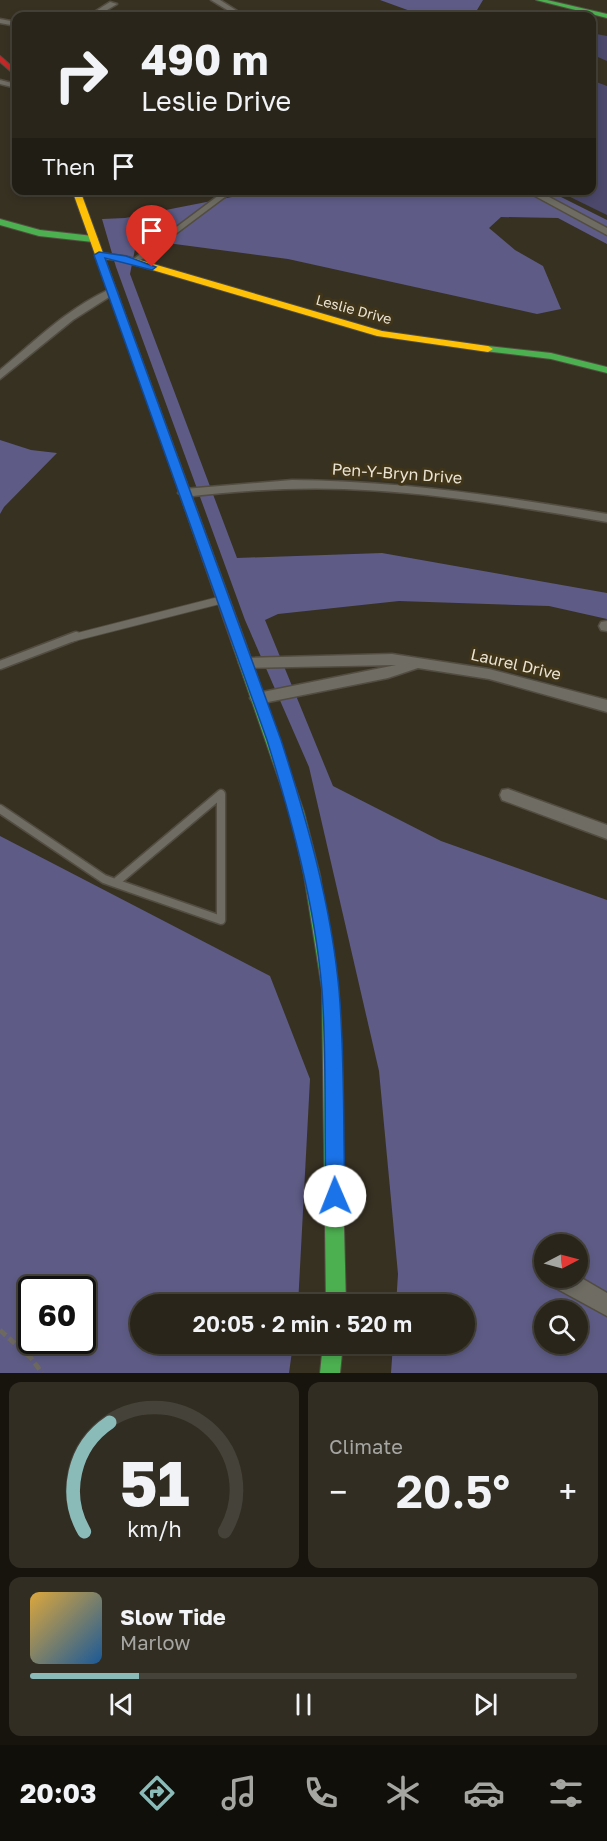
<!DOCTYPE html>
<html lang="en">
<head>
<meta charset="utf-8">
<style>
  :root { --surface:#29251a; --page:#312d23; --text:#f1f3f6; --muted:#a5a5a2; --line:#454239; --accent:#8bbbb9 }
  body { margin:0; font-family:"Golos Text",sans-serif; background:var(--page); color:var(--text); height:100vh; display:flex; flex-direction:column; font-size:22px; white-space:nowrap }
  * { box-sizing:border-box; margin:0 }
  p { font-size:20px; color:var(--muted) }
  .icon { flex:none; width:33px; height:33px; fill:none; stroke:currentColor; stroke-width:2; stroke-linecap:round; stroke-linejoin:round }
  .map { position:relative; height:1373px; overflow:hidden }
  .panel { display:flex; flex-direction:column; gap:9px; padding:9px; background:#17140e; flex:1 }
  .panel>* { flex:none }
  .hud { position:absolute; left:12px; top:12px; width:584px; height:183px; border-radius:12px; box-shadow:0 3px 9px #0003,0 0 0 2px var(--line); background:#29251a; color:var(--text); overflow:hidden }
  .needle { width:39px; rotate:84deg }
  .buttons { position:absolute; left:534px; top:1234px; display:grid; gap:12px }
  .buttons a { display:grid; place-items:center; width:54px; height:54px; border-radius:50%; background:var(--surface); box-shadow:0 3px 9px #0003,0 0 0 2px var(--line); font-size:30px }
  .speed { position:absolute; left:18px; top:1276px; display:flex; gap:12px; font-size:30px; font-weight:700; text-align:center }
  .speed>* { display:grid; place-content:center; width:78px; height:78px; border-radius:50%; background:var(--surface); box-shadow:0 3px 9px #0003,0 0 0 2px var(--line); line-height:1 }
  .speed .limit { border:3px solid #111; border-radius:9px; background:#fff; color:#111 }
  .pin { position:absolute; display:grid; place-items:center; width:51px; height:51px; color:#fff; margin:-62px -26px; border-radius:50% 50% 50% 0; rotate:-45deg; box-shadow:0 0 6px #0007 }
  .pin .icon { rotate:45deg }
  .me { position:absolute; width:66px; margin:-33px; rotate:359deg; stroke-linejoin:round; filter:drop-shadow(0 0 4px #0008) }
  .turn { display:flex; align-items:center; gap:21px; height:126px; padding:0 30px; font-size:27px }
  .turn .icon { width:78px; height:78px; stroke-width:2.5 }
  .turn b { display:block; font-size:42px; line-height:51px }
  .then { display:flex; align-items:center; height:57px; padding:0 30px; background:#0003; gap:12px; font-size:22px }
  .big { font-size:45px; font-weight:600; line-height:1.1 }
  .panel .widget { flex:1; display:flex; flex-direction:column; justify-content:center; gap:9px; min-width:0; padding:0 21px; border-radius:12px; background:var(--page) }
  .panel .dial { align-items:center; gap:0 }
  .dial svg { height:156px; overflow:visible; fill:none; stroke:var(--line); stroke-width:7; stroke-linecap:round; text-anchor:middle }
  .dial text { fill:var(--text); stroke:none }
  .song { display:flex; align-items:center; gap:18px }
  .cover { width:72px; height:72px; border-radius:9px; background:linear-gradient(135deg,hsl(40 70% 55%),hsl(210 70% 35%)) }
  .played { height:6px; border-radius:3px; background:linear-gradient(90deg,var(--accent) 20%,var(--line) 20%) }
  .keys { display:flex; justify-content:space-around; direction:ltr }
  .heat { display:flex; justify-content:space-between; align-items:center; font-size:33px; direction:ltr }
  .panel .tiles { flex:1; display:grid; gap:9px; grid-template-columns:1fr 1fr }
  .widget:last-child { grid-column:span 2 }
  .trip { position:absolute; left:130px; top:1294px; width:345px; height:60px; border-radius:30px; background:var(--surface); box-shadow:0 3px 9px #0003,0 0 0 2px var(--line); font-weight:600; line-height:60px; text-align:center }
  .dock { display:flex; height:96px; justify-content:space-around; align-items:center; background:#100f0a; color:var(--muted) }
  .dock .icon { width:42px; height:42px }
  .dock .on { color:var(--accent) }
  .dock b { font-size:27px; color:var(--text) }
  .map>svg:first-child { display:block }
  .green { fill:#4b486b }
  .forest { fill:#5e5b86; fill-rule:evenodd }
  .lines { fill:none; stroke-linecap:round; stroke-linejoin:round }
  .lane-far2-casing { stroke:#524d40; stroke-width:8 }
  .lane-far1-casing { stroke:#524d40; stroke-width:9 }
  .lane-casing { stroke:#524d40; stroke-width:11 }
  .street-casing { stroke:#524d40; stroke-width:3 }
  .fast-casing { stroke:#524d40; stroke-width:2 }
  .slow-casing { stroke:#524d40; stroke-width:2 }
  .jam-casing { stroke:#524d40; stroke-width:2 }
  .path { stroke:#6d6860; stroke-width:5; stroke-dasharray:8 4; stroke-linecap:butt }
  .lane-far2 { stroke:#6e6c63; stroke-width:5 }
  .lane-far1 { stroke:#6e6c63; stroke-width:7 }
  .lane { stroke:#6e6c63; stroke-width:8 }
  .street { fill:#6e6c63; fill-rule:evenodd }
  .fast { fill:#4caf50; fill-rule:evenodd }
  .slow { fill:#ffc107; fill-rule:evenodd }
  .jam { fill:#c62828; fill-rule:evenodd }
  .route { fill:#1a73e8; stroke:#114b97; stroke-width:1.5 }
  .labels { text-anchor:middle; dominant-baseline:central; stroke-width:6; stroke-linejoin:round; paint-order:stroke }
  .far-street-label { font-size:14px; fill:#eae3d3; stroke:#403519 }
  .street-label { font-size:16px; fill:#eae3d3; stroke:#403519 }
</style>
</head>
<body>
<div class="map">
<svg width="607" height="1373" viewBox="0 0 607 1373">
  <rect width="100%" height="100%" fill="#373122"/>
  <!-- green -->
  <path class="green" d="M591 33 607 36V61L591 54Z
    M591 80 607 86V215L558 191 591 190Z"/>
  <!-- forest -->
  <path class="forest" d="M380 0H483L477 10 479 16H424Z
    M533 190 551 192 607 220V244L558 218 501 217 489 228 515 250 543 266 561 309 537 314 288 259 137 239 130 274 237 558 382 553 607 593V619L549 606 399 601 278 614 265 620 333 786 441 841 607 900V1373H391L393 1344H465V1305H396L398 1274 379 1071 309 767 245 620 116 267 102 219 125 218 263 191ZM544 1245H578V1278H544ZM544 1311H578V1344H544Z
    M0 440 31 450 57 453 4 507 0 514Z
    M0 836 270 976 310 1079 298 1305H141V1344H293L289 1373H0ZM32 1290H82V1341H32Z"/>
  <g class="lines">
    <!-- lane-far2 casing -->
    <g class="lane-far2-casing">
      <path id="lane-far2" d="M134 262 230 190"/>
    </g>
    <!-- lane-far1 casing -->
    <g class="lane-far1-casing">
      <path id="lane-far1" d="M72 638 221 600"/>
    </g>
    <!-- lane casing -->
    <g class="lane-casing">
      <path id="lane" d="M0 665 76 636
        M221 794V920L115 883Z
        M0 809 104 879 115 883"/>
    </g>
    <!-- street casing -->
    <g class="street-casing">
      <path id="street" d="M211 0H220L245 16H237Z
        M110 2 117 4 97 16H88Z
        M0 19 16 22V26L0 23Z
        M0 80 16 84V88L0 84Z
        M524 190H536L607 228V235Z
        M108 290 117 292 73 320 0 379V370C35 341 67 309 108 290Z
        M292 480C399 481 502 496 607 514V522C520 507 432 492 344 489 290 487 237 491 184 497L178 493 184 489Z
        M607 621V631L601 630 599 626 601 622Z
        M392 654 489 669 607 700V712L489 679 418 668 388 678 258 704 253 702 250 698 253 694 396 665 246 668 239 663 246 658Z
        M508 789 607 825V839L502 800 500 795 502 790Z
        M578 1276 607 1293V1316L552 1286 549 1278H578Z"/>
    </g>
    <!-- fast casing -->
    <g class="fast-casing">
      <path id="fast" d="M536 0H547L607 14V18Z
        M0 219 40 230 93 236 98 239 93 242 39 236 0 225Z
        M488 346 551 353 607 367V373L551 359 484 351 483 349Z
        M238 636 245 641 304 812 320 875 338 989 346 1305H326L322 989 304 875 290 812 231 641Z
        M323 1344H343L340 1373H320Z"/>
    </g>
    <!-- slow casing -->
    <g class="slow-casing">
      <path id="slow" d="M72 190H80L103 253 126 256 382 331 488 346 493 349 488 352 377 336 122 261 105 259 161 412 160 414H152Z"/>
    </g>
    <!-- jam casing -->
    <g class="jam-casing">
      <path id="jam" d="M0 56 16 70V76L0 62Z
        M156 409 161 412 245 641 243 644 238 646 231 641 151 412Z"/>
    </g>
    <!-- path -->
    <path class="path" d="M0 1330 32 1359 42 1373"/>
    <!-- lane-far2 -->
    <use href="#lane-far2" class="lane-far2"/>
    <!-- lane-far1 -->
    <use href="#lane-far1" class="lane-far1"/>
    <!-- lane -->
    <use href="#lane" class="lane"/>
    <!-- street -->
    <use href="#street" class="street"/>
    <!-- fast -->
    <use href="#fast" class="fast"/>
    <!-- slow -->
    <use href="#slow" class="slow"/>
    <!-- jam -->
    <use href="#jam" class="jam"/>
  </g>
  <!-- route -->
  <path class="route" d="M99 252 126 256 156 267 152 270 105 258 281 740C307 821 331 904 339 990 345 1058 343 1128 345 1196L342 1202 335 1205 328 1202 326 1196C324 1128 327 1058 322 990 315 905 292 821 267 740L94 255Z"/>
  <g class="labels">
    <!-- far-street labels -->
    <g class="far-street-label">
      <text transform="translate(354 309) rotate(15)">Leslie Drive</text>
    </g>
    <!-- street labels -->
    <g class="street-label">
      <text transform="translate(397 473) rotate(4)">Pen-Y-Bryn Drive</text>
      <text transform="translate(516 664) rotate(13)">Laurel Drive</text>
    </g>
  </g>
</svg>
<div class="buttons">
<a><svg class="needle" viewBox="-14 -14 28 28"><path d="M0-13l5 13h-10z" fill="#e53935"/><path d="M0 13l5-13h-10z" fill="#a5a5a2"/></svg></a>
<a><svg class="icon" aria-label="search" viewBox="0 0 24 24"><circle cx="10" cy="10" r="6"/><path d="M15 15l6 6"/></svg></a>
</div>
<div class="speed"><div class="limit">60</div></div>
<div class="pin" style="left:152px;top:267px;background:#d93025"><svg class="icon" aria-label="arrive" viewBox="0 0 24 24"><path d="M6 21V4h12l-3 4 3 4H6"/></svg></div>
<svg class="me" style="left:335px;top:1196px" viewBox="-20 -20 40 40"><circle r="19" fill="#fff"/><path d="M0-13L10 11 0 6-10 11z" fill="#1a73e8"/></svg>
<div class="trip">20:05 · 2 min · 520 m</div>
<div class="hud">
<div class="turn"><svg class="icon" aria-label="right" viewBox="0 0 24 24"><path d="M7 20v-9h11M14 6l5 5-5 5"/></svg><div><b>490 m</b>Leslie Drive</div></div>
<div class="then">Then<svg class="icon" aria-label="arrive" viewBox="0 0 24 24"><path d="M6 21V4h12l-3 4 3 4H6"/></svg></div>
</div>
</div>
<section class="panel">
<div class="tiles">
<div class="widget dial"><svg viewBox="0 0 100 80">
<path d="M14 69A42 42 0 1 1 86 69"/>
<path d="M14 69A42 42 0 0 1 27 13" stroke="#8bbbb9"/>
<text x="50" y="56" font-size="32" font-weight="700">51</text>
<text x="50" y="72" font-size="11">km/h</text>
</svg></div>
<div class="widget"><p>Climate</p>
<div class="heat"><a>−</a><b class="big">20.5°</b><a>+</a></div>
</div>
<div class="widget">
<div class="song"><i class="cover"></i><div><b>Slow Tide</b><p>Marlow</p></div></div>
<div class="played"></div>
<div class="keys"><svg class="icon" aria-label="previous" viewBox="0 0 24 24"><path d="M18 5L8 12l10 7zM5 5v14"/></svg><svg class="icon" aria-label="pause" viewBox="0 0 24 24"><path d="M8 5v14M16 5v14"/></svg><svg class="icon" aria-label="next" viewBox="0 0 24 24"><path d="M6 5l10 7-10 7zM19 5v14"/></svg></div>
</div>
</div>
</section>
<nav class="dock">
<b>20:03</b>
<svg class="icon on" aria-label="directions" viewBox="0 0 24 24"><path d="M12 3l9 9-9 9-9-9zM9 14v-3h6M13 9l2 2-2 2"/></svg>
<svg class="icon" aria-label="music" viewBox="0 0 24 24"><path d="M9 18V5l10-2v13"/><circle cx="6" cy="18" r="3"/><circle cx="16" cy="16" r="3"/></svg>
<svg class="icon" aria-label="phone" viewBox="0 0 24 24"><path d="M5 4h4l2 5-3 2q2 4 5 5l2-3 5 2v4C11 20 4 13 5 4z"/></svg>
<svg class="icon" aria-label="climate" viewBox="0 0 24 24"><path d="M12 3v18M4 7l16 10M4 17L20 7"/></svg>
<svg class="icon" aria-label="car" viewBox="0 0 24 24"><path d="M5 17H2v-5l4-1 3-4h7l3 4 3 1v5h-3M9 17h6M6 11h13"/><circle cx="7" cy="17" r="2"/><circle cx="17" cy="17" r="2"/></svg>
<svg class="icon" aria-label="filters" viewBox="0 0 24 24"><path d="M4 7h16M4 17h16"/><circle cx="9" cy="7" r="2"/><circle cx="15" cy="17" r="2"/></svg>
</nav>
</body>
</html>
